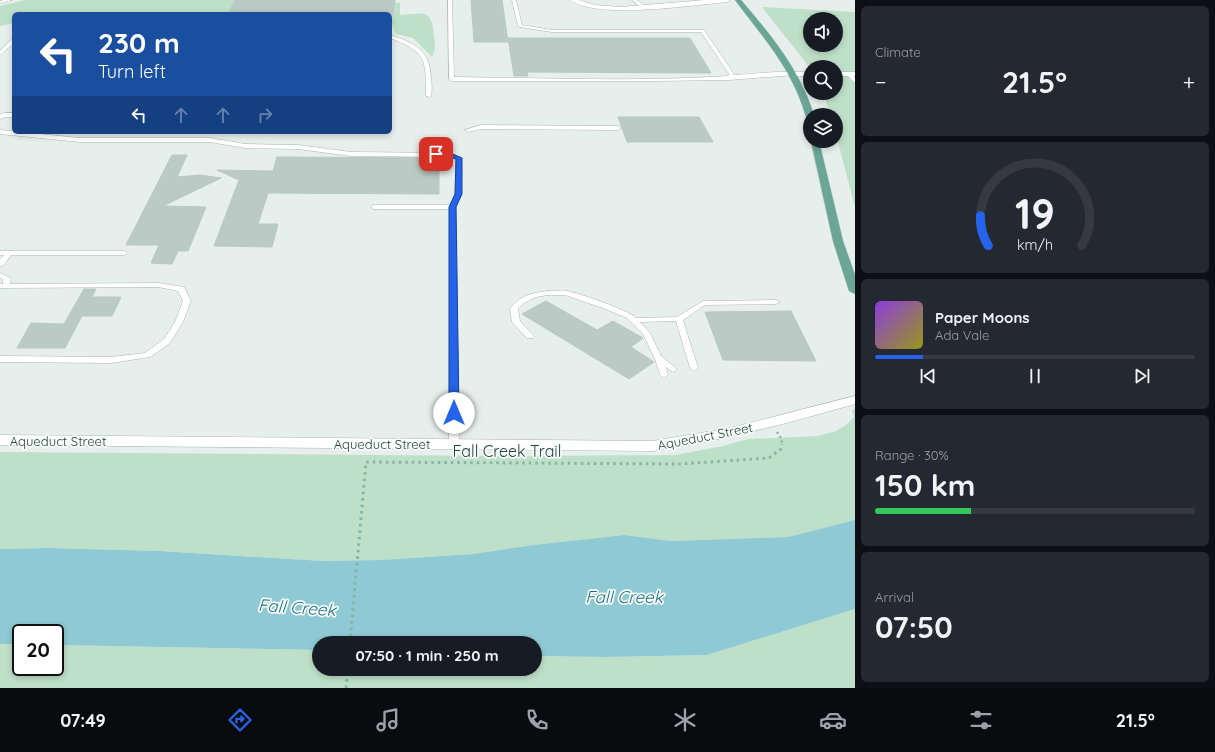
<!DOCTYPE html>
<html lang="en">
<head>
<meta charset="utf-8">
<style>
  :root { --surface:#171b24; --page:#242831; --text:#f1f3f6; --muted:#9ea1a6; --line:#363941; --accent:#2563eb }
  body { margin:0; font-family:Quicksand,sans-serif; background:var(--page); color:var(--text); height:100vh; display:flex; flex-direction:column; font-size:15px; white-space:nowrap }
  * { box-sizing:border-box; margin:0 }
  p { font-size:13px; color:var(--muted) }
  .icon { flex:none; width:22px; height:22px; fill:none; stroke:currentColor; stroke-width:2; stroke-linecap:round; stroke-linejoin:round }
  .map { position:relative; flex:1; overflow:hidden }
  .sheet { display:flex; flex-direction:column; gap:6px; padding:6px; background:#0d0f14; width:360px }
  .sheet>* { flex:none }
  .banner { position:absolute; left:12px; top:12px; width:380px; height:122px; border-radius:6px; box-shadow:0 2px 6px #0003; background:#1a4fa0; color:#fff; overflow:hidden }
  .controls { position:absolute; left:803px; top:12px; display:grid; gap:8px }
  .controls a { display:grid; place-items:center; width:40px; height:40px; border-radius:50%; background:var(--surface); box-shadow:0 2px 6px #0003; font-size:20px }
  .speed { position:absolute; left:12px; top:624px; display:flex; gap:8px; font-size:20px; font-weight:700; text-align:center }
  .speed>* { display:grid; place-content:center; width:52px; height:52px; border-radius:50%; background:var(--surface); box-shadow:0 2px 6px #0003; line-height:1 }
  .speed .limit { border:2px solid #111; border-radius:6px; background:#fff; color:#111 }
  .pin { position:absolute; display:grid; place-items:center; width:34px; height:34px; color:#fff; margin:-17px; border-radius:8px; box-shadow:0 2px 6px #0006 }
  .me { position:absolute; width:44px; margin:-22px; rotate:0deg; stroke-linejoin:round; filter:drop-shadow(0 0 3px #0008) }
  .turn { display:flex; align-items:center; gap:14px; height:84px; padding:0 20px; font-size:18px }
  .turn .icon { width:52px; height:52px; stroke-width:2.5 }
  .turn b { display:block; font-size:28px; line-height:34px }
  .lanes { display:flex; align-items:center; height:38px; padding:0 20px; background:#0003; justify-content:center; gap:20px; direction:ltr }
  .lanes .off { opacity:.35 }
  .big { font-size:30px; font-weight:800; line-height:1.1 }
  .sheet .tile { flex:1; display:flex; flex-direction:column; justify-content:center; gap:6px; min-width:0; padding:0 14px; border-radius:6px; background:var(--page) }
  .sheet .dial { align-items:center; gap:0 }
  .dial svg { height:104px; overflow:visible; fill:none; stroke:var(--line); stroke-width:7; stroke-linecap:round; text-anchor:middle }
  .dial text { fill:var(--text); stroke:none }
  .song { display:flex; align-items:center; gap:12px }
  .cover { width:48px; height:48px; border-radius:6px; background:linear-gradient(135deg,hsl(270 70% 55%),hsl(60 70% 35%)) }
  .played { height:4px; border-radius:2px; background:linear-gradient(90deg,var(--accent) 15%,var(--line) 15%) }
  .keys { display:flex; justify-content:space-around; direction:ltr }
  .heat { display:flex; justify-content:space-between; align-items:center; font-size:22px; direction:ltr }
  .charge { height:6px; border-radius:3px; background:linear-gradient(90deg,#34c759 30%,var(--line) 0) }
  .trip { position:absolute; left:312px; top:636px; width:230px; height:40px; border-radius:20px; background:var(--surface); box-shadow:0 2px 6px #0003; font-weight:800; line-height:40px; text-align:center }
  .tab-bar { display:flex; height:64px; justify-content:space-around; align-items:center; background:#090b0e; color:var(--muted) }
  .tab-bar .icon { width:28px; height:28px }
  .tab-bar .current { color:var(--accent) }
  .tab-bar b { font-size:18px; color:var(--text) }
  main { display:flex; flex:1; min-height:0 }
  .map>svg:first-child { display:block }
  .green { fill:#bfe0c8; fill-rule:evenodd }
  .water { fill:#8ec9d4 }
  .building { fill:#bbcac4; stroke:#b8c9c2 }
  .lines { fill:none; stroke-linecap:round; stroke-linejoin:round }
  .service-casing { stroke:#a8b8b2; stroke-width:1 }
  .minor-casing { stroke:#a8b8b2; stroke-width:1 }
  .primary-casing { stroke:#c2cac8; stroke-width:1 }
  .path-far1 { stroke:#86b3a5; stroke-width:2.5; stroke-dasharray:2 3; stroke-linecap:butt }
  .path { stroke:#86b3a5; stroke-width:3; stroke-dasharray:2.5 4; stroke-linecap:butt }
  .service { fill:#fff; fill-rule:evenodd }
  .minor { fill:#fff; fill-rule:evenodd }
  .primary { fill:#6aa596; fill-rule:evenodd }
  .route { fill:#2563eb; stroke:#184099 }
  .labels { text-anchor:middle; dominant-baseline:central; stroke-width:3.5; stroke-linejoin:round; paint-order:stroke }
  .street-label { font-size:13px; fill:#24423a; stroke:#f7fbf9 }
  .near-street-label { font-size:16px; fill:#24423a; stroke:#f7fbf9 }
  .near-water-label { font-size:17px; font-style:italic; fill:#1c6f80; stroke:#f7fbf9 }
</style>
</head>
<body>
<main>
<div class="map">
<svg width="855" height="688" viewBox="0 0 855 688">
  <rect width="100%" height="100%" fill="#e6efeb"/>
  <!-- green -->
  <path class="green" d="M25 0H235L228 14H14V23L0 26V6Z
    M395 2 400 3V15C423 14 432 7 434 36 435 44 436 49 432 57L413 38 396 34 390 19V15H393Z
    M762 7 855 12V207L836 135V115H830L824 93H836V67L810 68ZM810 19H836V45H810Z
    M855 409V520L788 537 671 541 624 535 533 545 473 554 381 560 323 561 160 551 48 548 0 549V452L499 456 675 455 723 446 748 439 818 436 836 431 846 425 854 417 852 410Z
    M855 609V688H0V644H21V667H55V645L319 650V669H535V656L605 657 707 655Z"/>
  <!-- water -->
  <path class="water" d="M855 520V609L707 655 605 657 535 656V643H319V650L55 645V633H21V644H0V549L48 548 160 551 323 561 381 560 473 554 533 545 624 535 671 541 788 537Z"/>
  <!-- building -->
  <path class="building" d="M235 0H395L393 14H228Z
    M471 0H502L508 42H474Z
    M508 38H690L711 73 527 72 528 76H514Z
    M618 117H699L713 142H627Z
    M172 155H187L177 177 200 175 221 178 163 206 206 207 188 251H178L172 264 151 263 159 245H126Z
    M277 157 439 158V194L268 193 258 224H278L272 247 214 246 239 180 217 170 273 171Z
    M84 289H96L92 297H121L112 316H82L65 348H17L31 323 64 324Z
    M546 301 597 330 613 321 643 338 631 347 654 362 629 379 522 314Z
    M791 311 816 361 723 360 705 312Z"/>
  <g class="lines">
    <!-- service casing -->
    <g class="service-casing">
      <path id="service" d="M4 0H12L0 3V1Z
        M448 0H452L454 77C546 78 637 82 728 76L729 74 701 32H552L520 27 518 26 512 0H516L522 25 552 30H704L734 74 733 75C745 75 789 69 796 74L794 75 729 80 656 81H452L449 79Z
        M632 0H637L647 8 643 9Z
        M390 35C415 43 430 50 431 78 432 84 432 91 431 97L426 96C426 58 426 52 390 38Z
        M12 39H14V43L0 55V51Z
        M847 73H851L855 78V83L847 75Z
        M14 113V117H5L0 119V115L4 113Z
        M481 125 618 126 621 128 618 130 481 129 468 132 465 130Z
        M0 130 80 138H210L245 144 298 145 351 152 450 153 461 157V194L456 207 459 444 457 446H451L449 444 450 209H374L371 207 374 205H451L455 194 456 159 449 157 351 156 298 149 245 148 210 142H80L0 134Z
        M0 251H124L127 253 124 255H11L3 266H0V259L4 255H0Z
        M0 273 11 278 10 284 158 283 184 287 191 301 183 322 170 343 150 357 111 363 0 362V356L111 357 145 353 164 339 175 322 183 301 178 291 158 287 0 288V284H3V279L0 278Z
        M548 291C554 291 561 290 567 291 578 293 629 310 636 318L677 317 703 301 776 300 780 302 776 304 705 305 683 320 698 368 694 371 690 368 676 321 640 322 650 333 661 356 677 369 673 372 666 367 668 375 664 378 660 375 655 359 643 334 627 318 603 308 565 295H548L536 297 524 303 518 309 520 321 534 336 533 338H527L512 322 510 309C521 295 531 293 548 291Z"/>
    </g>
    <!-- minor casing -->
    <g class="minor-casing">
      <path id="minor" d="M570 0H579L595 5 621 7 705 0H730L727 2C693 5 596 20 570 0Z
        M791 72H810V76H791Z
        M836 72H855V76H836Z
        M855 396V404C788 423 722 441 653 451L0 445V435L653 441 730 428Z"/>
    </g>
    <!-- primary casing -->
    <g class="primary-casing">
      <path id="primary" d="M735 0H741C771 35 800 70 814 115H810V119L806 117C792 68 764 39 735 0Z
        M811 141H819L843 241 855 275V294L849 291 833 241Z"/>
    </g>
    <!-- path-far1 -->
    <path class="path-far1" d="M777 432 782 440 781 445"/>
    <!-- path -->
    <path class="path" d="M350 643 366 462 679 464 769 458 781 449 782 444
      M346 688 348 669"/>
    <!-- service -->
    <use href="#service" class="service"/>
    <!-- minor -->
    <use href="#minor" class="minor"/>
    <!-- primary -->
    <use href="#primary" class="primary"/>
  </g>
  <!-- route -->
  <path class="route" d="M436 152 450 153 462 158V194L456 207 459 413 454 416 449 413V207L455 194 456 159 449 157 434 156 433 154Z"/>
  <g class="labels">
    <!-- street labels -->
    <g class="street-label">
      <text transform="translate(705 436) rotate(-11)">Aqueduct Street</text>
      <text x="58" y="441">Aqueduct Street</text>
      <text x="382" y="444">Aqueduct Street</text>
    </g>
    <!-- near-street labels -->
    <g class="near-street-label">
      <text x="507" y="451">Fall Creek Trail</text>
    </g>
    <!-- near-water labels -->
    <g class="near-water-label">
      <text x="624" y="596">Fall Creek</text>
      <text transform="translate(297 607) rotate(4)">Fall Creek</text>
    </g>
  </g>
</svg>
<div class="controls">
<a><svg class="icon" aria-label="sound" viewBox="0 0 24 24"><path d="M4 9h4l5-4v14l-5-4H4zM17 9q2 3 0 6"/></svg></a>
<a><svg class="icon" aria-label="search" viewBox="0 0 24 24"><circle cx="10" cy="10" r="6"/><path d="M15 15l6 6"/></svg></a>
<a><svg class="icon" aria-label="layers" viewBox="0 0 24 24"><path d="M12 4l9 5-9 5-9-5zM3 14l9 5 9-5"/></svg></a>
</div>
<div class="speed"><div class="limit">20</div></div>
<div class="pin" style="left:436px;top:154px;background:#d93025"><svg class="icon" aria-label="arrive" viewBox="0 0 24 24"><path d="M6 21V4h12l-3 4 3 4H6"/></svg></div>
<svg class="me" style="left:454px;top:413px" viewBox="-20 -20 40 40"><circle r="19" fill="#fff"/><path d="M0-13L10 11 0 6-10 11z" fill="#2563eb"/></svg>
<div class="trip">07:50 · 1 min · 250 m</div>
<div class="banner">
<div class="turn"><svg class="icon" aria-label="left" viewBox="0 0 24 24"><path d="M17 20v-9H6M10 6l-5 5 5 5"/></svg><div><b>230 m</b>Turn left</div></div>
<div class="lanes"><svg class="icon" aria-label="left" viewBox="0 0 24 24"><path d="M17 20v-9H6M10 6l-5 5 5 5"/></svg><svg class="icon off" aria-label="ahead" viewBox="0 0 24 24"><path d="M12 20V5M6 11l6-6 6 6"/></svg><svg class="icon off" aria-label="ahead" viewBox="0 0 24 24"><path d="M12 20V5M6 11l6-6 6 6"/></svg><svg class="icon off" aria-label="right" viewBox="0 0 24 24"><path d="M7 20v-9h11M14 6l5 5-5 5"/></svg></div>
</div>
</div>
<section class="sheet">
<div class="tile"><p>Climate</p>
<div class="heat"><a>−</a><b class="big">21.5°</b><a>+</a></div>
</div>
<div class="tile dial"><svg viewBox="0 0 100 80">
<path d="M14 69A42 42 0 1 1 86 69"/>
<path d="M14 69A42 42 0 0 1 8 46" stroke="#2563eb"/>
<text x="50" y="56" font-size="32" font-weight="700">19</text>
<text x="50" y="72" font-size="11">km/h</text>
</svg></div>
<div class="tile">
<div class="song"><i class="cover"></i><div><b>Paper Moons</b><p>Ada Vale</p></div></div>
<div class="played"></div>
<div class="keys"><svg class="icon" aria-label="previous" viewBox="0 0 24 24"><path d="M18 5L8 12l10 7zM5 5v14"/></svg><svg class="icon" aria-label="pause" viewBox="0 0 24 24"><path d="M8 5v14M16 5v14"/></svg><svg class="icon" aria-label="next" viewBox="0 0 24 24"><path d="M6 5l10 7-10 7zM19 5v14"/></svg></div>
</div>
<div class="tile"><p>Range · 30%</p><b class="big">150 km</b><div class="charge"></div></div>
<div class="tile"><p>Arrival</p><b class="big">07:50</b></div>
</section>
</main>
<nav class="tab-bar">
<b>07:49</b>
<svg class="icon current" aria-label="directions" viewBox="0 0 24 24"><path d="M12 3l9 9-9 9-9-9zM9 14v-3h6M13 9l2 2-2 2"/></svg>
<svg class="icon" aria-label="music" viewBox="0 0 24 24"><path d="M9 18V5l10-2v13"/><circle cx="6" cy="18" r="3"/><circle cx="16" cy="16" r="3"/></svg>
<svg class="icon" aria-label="phone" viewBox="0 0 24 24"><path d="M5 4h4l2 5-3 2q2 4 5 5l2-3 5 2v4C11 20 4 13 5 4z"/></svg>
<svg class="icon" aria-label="climate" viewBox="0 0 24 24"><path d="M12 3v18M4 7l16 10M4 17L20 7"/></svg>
<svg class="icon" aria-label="car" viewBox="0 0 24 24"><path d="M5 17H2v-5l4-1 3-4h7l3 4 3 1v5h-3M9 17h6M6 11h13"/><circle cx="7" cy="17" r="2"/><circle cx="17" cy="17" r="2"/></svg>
<svg class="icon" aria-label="filters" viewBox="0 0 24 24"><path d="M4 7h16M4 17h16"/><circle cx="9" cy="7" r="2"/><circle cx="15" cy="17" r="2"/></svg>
<b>21.5°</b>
</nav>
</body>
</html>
